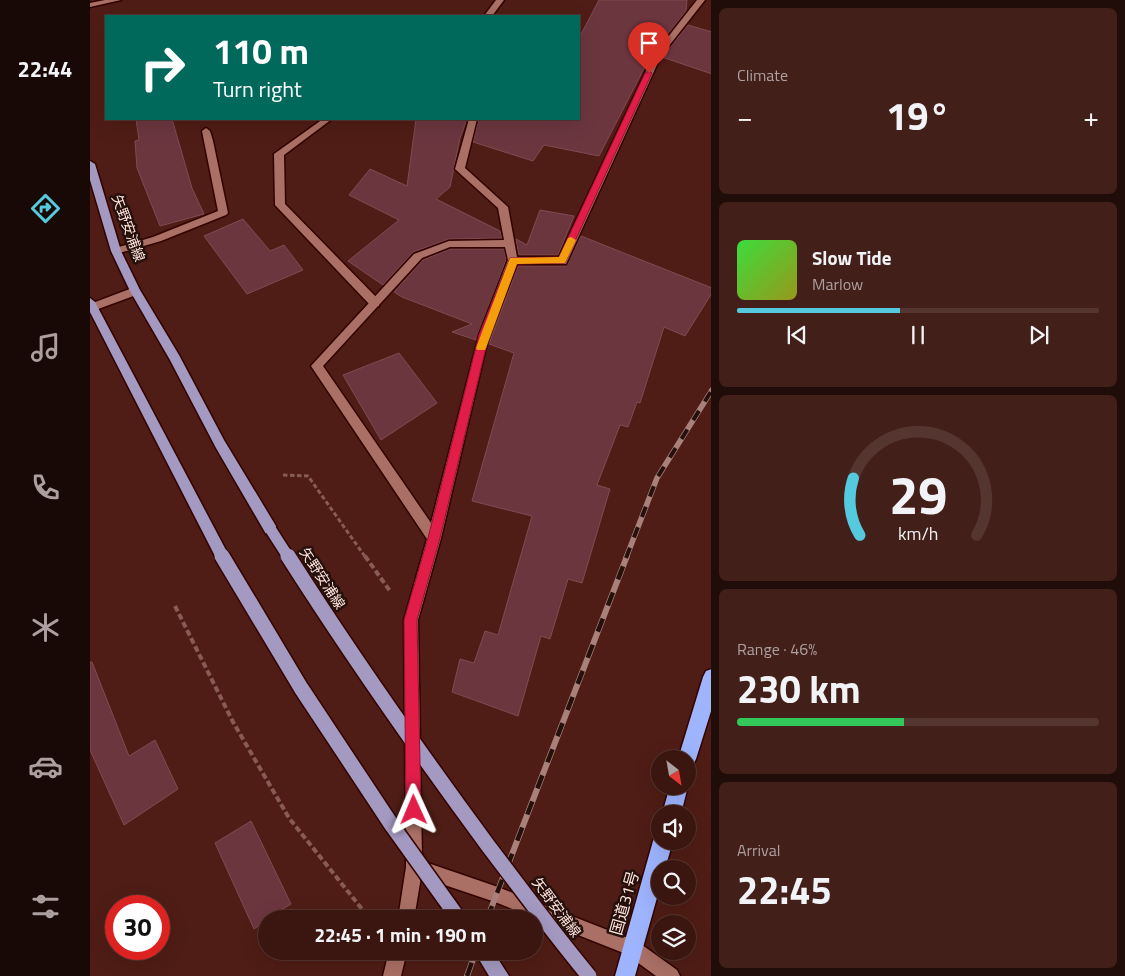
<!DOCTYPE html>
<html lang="en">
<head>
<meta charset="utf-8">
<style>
  :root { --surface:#3b1610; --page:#421f19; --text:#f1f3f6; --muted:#ac9f9f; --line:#543530; --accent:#55cadf }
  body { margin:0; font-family:"Titillium Web","Noto Sans JP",sans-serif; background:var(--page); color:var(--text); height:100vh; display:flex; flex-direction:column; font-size:19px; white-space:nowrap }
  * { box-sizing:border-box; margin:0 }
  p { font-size:16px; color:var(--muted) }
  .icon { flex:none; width:28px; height:28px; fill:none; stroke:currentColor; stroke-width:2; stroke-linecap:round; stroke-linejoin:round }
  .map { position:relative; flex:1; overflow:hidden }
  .sheet { display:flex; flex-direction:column; gap:8px; padding:8px; background:#200c09; width:414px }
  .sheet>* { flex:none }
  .top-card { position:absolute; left:15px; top:15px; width:475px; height:105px; border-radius:0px; box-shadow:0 5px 20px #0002,0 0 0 1px var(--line); background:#00695c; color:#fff; overflow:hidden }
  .needle { width:32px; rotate:149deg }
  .fabs { position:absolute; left:561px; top:750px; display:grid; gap:10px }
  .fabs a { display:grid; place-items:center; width:45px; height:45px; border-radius:50%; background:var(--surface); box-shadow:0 5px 20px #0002,0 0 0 1px var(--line); font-size:25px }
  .speed { position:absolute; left:15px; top:895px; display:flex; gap:10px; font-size:25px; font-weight:700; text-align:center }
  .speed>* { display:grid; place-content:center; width:65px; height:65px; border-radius:50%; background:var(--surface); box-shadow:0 5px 20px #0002,0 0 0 1px var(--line); line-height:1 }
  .speed .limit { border:8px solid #d22; background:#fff; color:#111 }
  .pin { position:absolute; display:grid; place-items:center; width:42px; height:42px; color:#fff; margin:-51px -21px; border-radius:50% 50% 50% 0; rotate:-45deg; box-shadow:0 0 5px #0007 }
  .pin .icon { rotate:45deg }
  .me { position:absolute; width:55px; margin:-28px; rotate:359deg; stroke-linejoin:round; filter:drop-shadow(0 0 4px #0008) }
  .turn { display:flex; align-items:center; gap:18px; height:105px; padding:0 25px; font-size:22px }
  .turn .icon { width:65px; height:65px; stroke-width:2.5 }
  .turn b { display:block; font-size:35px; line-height:42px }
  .big { font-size:38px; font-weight:700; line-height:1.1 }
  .sheet .widget { flex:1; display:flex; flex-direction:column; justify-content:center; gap:8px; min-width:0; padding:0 18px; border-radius:8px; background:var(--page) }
  .sheet .dial { align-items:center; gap:0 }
  .dial svg { height:130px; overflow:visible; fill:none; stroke:var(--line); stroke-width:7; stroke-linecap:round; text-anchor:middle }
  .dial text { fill:var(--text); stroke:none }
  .song { display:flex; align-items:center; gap:15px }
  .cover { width:60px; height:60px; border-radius:8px; background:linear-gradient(135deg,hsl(120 70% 55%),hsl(60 70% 35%)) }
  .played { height:5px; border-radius:2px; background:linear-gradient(90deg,var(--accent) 45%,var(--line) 45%) }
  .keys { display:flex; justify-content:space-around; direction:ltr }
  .heat { display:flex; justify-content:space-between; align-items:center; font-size:28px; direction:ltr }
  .charge { height:8px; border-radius:4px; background:linear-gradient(90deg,#34c759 46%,var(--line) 0) }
  .trip { position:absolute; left:168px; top:910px; width:285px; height:50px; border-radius:25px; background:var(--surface); box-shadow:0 5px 20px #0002,0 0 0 1px var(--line); font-weight:700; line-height:50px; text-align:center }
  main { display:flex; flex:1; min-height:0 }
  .menu { display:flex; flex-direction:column; width:90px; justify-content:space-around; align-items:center; background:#180906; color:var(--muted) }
  .menu .icon { width:35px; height:35px }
  .menu .selected { color:var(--accent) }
  .menu b { font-size:22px; color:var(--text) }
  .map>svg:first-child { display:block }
  .building { fill:#6c363f; stroke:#824a52 }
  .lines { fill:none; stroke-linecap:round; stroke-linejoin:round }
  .lane-casing { stroke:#330301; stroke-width:3 }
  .street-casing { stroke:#330301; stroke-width:3 }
  .primary-casing { stroke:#330301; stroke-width:3 }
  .highway-casing { stroke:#330301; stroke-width:3 }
  .path-far1 { stroke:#875c55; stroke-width:3; stroke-dasharray:4.5 2.5; stroke-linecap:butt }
  .path { stroke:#875c55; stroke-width:4; stroke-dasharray:6 3; stroke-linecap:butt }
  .lane { fill:#aa7065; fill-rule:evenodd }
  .street { fill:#aa7065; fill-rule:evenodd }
  .primary { fill:#a399c1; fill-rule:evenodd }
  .highway { fill:#9eb4fe; fill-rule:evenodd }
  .rail-far1-casing { stroke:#a7817a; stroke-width:5.5 }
  .rail-casing { stroke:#a7817a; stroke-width:6 }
  .rail-far1 { stroke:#26100c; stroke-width:4; stroke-dasharray:11; stroke-linecap:butt }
  .rail { stroke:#26100c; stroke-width:4.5; stroke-dasharray:14; stroke-linecap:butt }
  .primary-bridge-far1-casing { stroke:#330301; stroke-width:14; stroke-linecap:butt }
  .primary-bridge-casing { stroke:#330301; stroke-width:18; stroke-linecap:butt }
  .primary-bridge-far1 { stroke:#a399c1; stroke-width:11 }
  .primary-bridge { stroke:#a399c1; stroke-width:15 }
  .route { fill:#e11d48; stroke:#92132f }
  .slow { fill:#f59e0b }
  .labels { text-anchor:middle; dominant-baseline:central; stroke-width:5; stroke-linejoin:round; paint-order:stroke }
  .street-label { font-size:14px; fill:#ffe4de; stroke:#26100c }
  .near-street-label { font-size:16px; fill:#ffe4de; stroke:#26100c }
</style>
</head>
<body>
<main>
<nav class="menu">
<b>22:44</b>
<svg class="icon selected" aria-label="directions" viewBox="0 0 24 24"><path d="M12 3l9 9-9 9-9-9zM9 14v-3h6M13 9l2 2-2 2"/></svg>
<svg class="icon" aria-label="music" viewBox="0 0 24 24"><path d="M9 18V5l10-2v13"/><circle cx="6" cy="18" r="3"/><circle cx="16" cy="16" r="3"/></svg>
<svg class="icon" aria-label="phone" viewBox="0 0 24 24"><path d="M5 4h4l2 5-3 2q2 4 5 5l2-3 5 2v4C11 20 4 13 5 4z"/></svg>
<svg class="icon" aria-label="climate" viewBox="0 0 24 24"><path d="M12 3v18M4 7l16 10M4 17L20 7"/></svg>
<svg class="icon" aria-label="car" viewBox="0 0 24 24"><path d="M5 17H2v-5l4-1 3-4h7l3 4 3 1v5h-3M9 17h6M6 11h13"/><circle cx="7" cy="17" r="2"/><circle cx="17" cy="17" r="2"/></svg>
<svg class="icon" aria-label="filters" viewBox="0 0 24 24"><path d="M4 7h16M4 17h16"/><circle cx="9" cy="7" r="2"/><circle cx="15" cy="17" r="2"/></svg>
</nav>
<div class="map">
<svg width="622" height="976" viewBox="0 0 622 976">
  <rect width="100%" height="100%" fill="#4f1d15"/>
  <!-- building -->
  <path class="building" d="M509 0H597L596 11 561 55 509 156 454 145 443 161 383 142 389 119H489V38Z
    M598 25 622 32V74L572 57Z
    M46 119H82L102 188 114 214 70 226 47 168 45 141 49 140Z
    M326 119H377L370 138 360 187 346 199 410 231 412 238 359 239 323 252 293 285 258 261 309 220 259 195 280 169 317 186Z
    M450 210 484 216 468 255H429L426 239 437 245Z
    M153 219 180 251 194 245 213 270 157 294 114 236Z
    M491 236 622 288V293L595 336 574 327 550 403 547 402 538 427 530 425 507 485 520 489 492 583 478 579 460 639 451 636 428 716 362 692 370 659 384 663 395 631 408 635 442 516 382 501 424 353 399 344 428 266H476Z
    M360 249H414L416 260 386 340 362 332 382 324 312 297 304 292 333 260Z
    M309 353 347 403 291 440 253 375Z
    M0 662H2L39 756 65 740 88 789 34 825 0 750Z
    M161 821 201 904 176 919V921L164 929 125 843Z"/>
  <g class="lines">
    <!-- lane casing -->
    <g class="lane-casing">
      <path id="lane" d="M233 119H242L194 155 195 204 289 300V306H281L185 205 184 154Z
        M116 128 120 131 123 141 138 213 136 215 71 241 26 254 22 253V249L63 237 128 211 112 131Z"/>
    </g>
    <!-- street casing -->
    <g class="street-casing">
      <path id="street" d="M15 0H31L0 7V3Z
        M406 0H414L402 16H394Z
        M607 0H615L571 56 476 264H427L399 335 351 538 328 620 332 861 405 886 548 942 587 970 590 976H566L536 954 405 902 331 877 324 919H308L316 867 314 620 337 539 221 366 324 254 359 241 414 240 408 208 365 169 379 119H387L375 168 418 207 427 257H469L563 56ZM360 247H415L418 260 389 335 341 523 233 366 332 258Z
        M45 287 49 288V294L0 312V304Z
        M299 951H317L311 976H293Z"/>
    </g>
    <!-- primary casing -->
    <g class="primary-casing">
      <path id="primary" d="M0 161 5 164 31 251 50 290 89 355 134 440 186 526 187 530 186 534 181 536 176 534 126 448 80 360 40 291 21 251 0 180Z
        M0 298 5 302 137 552 139 556 137 560 132 562 127 560 0 312Z
        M384 951H403L419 976H399Z"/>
    </g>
    <!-- highway casing -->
    <g class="highway-casing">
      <path id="highway" d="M622 669V708L606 759 603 765 598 768V759H588L613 677 616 671Z
        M598 784V786L591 814H572L580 786H598Z
        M570 833V841H583L575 869H570V887L545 976H525L563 841 566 834Z"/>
    </g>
    <!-- path-far1 -->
    <path class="path-far1" d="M193 475 218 476 276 558"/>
    <!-- path -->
    <path class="path" d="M275 556 300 591
      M85 606 143 722 199 818 280 919"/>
    <!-- lane -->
    <use href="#lane" class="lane"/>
    <!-- street -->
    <use href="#street" class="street"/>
    <!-- primary -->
    <use href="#primary" class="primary"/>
    <!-- highway -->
    <use href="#highway" class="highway"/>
    <!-- rail-far1 casing -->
    <g class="rail-far1-casing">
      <path id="rail-far1" d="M536 558 567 478 622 390"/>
    </g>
    <!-- rail casing -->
    <g class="rail-casing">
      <path id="rail" d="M397 919 537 556
        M377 976 386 951"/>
    </g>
    <!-- rail-far1 -->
    <use href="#rail-far1" class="rail-far1"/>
    <!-- rail -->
    <use href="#rail" class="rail"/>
    <!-- primary-bridge-far1 casing -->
    <g class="primary-bridge-far1-casing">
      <path id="primary-bridge-far1" d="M181 530 199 558"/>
    </g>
    <!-- primary-bridge casing -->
    <g class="primary-bridge-casing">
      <path id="primary-bridge" d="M132 556 211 688 303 827 369 919
        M198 556C261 655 329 752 399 847 432 890 464 934 499 976"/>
    </g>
    <!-- primary-bridge-far1 -->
    <use href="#primary-bridge-far1" class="primary-bridge-far1"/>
    <!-- primary-bridge -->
    <use href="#primary-bridge" class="primary-bridge"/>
  </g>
  <!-- route -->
  <path class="route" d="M559 71 562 73 475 263 427 264 399 335 350 538 327 620 331 810 329 815 324 817 318 815 316 810 314 620 338 538 389 335 420 258 469 257 555 73Z"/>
  <!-- slow -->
  <path class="slow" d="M481 237 486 240 475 263 427 264 396 348 395 350H387L386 348 420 258 469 257 478 238Z"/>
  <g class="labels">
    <!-- street labels -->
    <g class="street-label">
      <text transform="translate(39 228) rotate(70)">矢野安浦線</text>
      <text transform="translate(233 578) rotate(57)">矢野安浦線</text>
      <text transform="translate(467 907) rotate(53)">矢野安浦線</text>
    </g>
    <!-- near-street labels -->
    <g class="near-street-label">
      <text transform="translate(534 903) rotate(-74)">国道31号</text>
    </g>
  </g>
</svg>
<div class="fabs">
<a><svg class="needle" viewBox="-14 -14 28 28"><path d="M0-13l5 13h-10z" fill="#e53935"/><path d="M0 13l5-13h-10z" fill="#ac9f9f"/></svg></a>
<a><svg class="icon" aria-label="sound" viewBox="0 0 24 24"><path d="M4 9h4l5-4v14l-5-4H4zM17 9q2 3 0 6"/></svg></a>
<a><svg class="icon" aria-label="search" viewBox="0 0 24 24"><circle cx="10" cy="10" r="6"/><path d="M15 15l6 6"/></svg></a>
<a><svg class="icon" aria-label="layers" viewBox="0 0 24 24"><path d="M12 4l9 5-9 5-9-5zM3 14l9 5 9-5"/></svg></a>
</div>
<div class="speed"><div class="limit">30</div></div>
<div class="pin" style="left:559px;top:73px;background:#d93025"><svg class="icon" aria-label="arrive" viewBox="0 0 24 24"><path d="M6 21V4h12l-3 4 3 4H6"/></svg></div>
<svg class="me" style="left:324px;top:810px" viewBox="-20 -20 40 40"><path d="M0-17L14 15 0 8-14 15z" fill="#e11d48" stroke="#fff" stroke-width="4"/></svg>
<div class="trip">22:45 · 1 min · 190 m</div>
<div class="top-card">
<div class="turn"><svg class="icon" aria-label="right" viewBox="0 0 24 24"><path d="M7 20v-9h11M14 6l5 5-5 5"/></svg><div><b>110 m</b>Turn right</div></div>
</div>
</div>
<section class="sheet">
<div class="widget"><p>Climate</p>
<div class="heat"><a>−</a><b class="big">19°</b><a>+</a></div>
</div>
<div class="widget">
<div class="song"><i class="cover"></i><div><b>Slow Tide</b><p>Marlow</p></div></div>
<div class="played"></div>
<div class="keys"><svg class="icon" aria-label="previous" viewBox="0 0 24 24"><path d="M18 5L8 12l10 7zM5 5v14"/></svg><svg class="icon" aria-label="pause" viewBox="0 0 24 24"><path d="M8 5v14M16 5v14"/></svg><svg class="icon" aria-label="next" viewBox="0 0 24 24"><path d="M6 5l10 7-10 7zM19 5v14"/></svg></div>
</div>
<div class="widget dial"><svg viewBox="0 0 100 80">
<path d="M14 69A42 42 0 1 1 86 69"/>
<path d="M14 69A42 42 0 0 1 10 34" stroke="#55cadf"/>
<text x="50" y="56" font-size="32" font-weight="700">29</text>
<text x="50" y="72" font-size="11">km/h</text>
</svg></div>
<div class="widget"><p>Range · 46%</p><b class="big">230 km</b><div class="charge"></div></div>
<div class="widget"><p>Arrival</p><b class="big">22:45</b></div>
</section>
</main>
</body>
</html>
